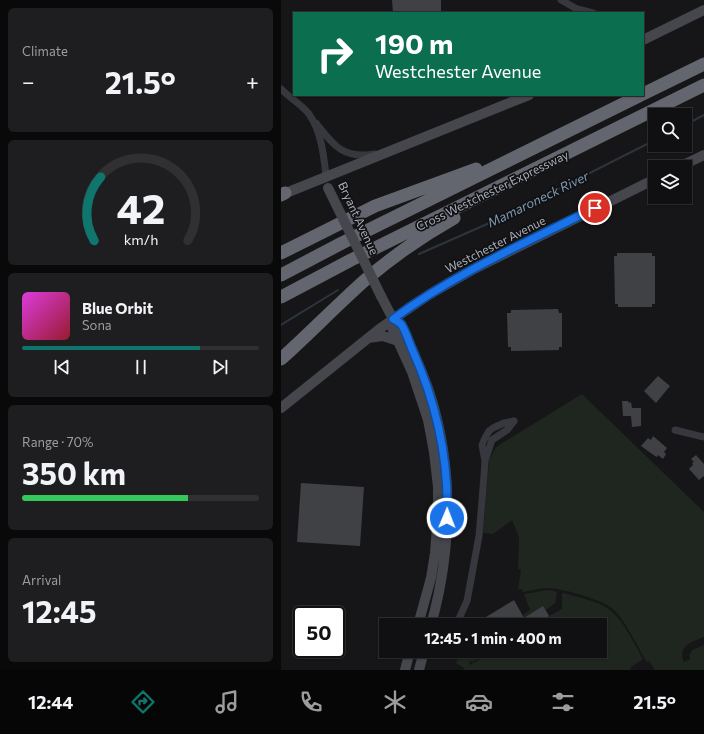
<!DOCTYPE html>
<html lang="en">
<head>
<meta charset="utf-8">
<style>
  :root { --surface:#101012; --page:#1e1e20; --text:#f1f3f6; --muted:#9c9d9f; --line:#303032; --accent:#0f766e }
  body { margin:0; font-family:Commissioner,sans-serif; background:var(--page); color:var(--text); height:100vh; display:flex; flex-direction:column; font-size:15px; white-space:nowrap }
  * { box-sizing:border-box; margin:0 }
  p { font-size:13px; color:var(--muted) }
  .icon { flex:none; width:22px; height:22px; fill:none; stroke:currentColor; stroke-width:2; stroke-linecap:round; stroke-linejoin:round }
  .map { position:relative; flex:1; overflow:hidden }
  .panel { display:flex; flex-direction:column; gap:8px; padding:8px; background:#09090a; width:281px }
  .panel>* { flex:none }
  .hud { position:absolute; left:12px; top:12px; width:351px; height:84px; border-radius:0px; box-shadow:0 1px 3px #0004,0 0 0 1px var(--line); background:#0b6e4f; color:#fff; overflow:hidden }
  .controls { position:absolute; left:367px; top:108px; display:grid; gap:8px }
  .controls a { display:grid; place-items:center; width:44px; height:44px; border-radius:0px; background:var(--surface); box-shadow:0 1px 3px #0004,0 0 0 1px var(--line); font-size:20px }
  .speed { position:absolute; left:12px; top:606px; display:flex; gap:8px; font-size:20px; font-weight:700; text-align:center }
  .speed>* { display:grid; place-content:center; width:52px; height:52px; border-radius:50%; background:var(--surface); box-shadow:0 1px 3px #0004,0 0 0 1px var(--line); line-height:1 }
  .speed .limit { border:2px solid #111; border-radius:6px; background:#fff; color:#111 }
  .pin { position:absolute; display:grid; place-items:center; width:34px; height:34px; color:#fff; margin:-17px; border:2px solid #fff; border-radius:50%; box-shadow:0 1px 4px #0007 }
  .me { position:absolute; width:44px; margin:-22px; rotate:1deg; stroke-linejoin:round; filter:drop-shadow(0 0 3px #0008) }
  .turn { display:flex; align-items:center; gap:14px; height:84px; padding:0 16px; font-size:18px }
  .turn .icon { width:52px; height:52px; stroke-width:2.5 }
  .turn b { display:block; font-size:28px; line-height:34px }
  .big { font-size:30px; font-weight:700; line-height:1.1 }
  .panel .widget { flex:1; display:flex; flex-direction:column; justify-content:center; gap:6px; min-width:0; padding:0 14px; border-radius:6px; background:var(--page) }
  .panel .dial { align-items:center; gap:0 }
  .dial svg { height:104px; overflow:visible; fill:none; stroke:var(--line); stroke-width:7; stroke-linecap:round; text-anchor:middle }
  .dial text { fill:var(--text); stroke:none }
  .song { display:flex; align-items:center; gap:12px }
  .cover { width:48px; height:48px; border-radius:6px; background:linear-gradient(135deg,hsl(300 70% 55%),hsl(350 70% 35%)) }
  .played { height:4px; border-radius:2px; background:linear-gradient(90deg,var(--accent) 75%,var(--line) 75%) }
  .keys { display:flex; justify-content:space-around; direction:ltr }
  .heat { display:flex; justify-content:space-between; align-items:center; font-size:22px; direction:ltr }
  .charge { height:6px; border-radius:3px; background:linear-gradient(90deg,#34c759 70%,var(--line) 0) }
  .trip { position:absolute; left:98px; top:618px; width:228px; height:40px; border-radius:0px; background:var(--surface); box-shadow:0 1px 3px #0004,0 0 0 1px var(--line); font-weight:700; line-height:40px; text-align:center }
  .tabs { display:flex; height:64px; justify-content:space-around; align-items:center; background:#060607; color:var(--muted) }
  .tabs .icon { width:28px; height:28px }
  .tabs .current { color:var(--accent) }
  .tabs b { font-size:18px; color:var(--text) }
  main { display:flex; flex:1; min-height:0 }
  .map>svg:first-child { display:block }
  .green { fill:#1e261f }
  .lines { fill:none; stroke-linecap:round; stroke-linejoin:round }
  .stream { stroke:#2c353c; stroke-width:2 }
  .building { fill:#404145 }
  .minor { stroke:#37383d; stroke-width:7 }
  .secondary { stroke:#45474d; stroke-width:10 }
  .motorway { stroke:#63666e; stroke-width:13 }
  .secondary-bridge { stroke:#45474d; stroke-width:10 }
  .route-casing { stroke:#114b97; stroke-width:10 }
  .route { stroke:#1a73e8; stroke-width:7 }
  .labels { text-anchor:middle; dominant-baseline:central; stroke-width:3.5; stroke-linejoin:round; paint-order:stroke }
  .street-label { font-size:12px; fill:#a8adb8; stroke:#111113 }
  .water-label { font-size:13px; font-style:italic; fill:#7f9bb3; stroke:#111113 }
</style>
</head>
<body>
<main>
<section class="panel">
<div class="widget"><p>Climate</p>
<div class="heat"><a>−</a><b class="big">21.5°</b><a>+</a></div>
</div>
<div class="widget dial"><svg viewBox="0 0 100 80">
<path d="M14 69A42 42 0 1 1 86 69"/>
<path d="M14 69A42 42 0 0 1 19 20" stroke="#0f766e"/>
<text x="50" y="56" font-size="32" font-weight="700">42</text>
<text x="50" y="72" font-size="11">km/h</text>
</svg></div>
<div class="widget">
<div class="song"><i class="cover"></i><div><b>Blue Orbit</b><p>Sona</p></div></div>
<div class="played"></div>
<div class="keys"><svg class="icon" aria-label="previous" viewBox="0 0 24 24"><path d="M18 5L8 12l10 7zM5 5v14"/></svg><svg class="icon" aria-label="pause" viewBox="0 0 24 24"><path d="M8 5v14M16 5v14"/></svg><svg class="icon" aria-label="next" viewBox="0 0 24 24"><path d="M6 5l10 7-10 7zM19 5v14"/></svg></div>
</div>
<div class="widget"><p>Range · 70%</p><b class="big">350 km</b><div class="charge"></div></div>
<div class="widget"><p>Arrival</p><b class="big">12:45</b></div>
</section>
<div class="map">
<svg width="423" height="670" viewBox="0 0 423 670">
  <rect width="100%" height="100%" fill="#161618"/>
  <!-- green -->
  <path class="green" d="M301 394 423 512V637C411 642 396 646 403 662L409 659C406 650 416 648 423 645V670H374L368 661 366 662C357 648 342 615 328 606 317 599 280 588 266 588 258 588 250 591 242 592L240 589H237L240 569H237L238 537 231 520 212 534 202 533 208 460 215 447Z
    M266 590 273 591 276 593 274 603 265 610 268 616 281 609V593H282C297 597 313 600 326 608 342 618 353 644 362 659L349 668 350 670H182L183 668 175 663 179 651H197L200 657 191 662 190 661 188 662 189 665 204 656 201 651H319V625L193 624 231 601 242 618 243 614 249 610 243 594Z"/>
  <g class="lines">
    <!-- stream -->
    <path class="stream" d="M404 125 423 115
      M138 254 222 217 374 140
      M0 325 57 290"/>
  </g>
  <!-- building -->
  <path class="building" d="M111 0H160V13H112Z
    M336 253H371V256H374V304H371V307H337V304H334L333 256H336Z
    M277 309 278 313H281V347H278V350L230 351V347H227L226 313H230V310Z
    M377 376 389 386 375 403 363 391Z
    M341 401H347L348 403 350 402 351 408H360V426L351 427 350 416H342Z
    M372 436 386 448 383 452 385 454 382 459 377 455 376 457 374 456 360 446 367 438 370 440Z
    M415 455 423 464V476L418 480 408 469 412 465 411 463 413 462 410 459Z
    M20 483 83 487 79 546 16 542Z
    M233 600 243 618 262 606 268 616 253 625H192Z"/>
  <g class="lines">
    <!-- minor -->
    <path class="minor" d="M280 0 296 9 312 13
      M0 89C9 98 20 104 28 114 40 131 43 156 45 176
      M35 123C53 146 62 159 94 154
      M394 430 423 437
      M204 461 211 440 226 430 233 421
      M175 625 186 601 198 536 203 476 204 461 201 445 203 440 208 431 212 428 223 423 233 421"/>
    <!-- secondary -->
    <path class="secondary" d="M362 40 423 10
      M398 167 423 155
      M0 195 248 95
      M100 296 112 319 120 324C130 347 141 370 149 394 173 469 171 550 150 625
      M112 319 111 328 131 372 147 420 153 452 157 487V514L154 553 150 578 137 625
      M87 338 102 336 117 341
      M0 408 101 327 149 294 195 268 374 179
      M124 670 129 651
      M138 670 143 651"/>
    <!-- motorway -->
    <path class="motorway" d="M362 94 423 64
      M0 195 4 193
      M0 253 94 206 195 169
      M0 275 61 243 360 95
      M0 297 70 260 423 85
      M0 359C28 334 55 306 83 281 111 257 141 236 173 218"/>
    <!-- secondary-bridge -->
    <path class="secondary-bridge" d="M47 188 100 296"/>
  </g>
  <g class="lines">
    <!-- route casing -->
    <g class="route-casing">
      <path id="route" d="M166 518C168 460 155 402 131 349 128 342 124 329 120 324 118 322 114 320 112 319 173 274 246 242 314 208"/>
    </g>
    <!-- route -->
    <use href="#route" class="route"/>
  </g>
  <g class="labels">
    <!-- street labels -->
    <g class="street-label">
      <text transform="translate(211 190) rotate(-26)">Cross Westchester Expressway</text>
      <text transform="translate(78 218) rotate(65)">Bryant Avenue</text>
      <text transform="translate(214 244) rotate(-27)">Westchester Avenue</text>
    </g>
    <!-- water labels -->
    <g class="water-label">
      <text transform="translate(257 199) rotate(-26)">Mamaroneck River</text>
    </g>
  </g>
</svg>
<div class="controls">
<a><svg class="icon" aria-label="search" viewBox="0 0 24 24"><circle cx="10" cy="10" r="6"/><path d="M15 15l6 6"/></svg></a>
<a><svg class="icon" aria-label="layers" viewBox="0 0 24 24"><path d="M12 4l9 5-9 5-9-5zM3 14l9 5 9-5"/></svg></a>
</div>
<div class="speed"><div class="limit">50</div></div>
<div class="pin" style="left:314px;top:208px;background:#d93025"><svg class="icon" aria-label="arrive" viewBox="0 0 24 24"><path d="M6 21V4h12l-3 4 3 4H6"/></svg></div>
<svg class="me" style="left:166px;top:518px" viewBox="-20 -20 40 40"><circle r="17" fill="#1a73e8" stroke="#fff" stroke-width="3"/><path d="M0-11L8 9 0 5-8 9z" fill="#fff"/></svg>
<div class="trip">12:45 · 1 min · 400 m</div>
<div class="hud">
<div class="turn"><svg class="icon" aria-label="right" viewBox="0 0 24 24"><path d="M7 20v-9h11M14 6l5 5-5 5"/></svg><div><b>190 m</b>Westchester Avenue</div></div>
</div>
</div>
</main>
<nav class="tabs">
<b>12:44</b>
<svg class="icon current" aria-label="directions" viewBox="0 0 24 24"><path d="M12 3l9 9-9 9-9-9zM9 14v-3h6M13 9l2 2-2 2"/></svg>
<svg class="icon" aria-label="music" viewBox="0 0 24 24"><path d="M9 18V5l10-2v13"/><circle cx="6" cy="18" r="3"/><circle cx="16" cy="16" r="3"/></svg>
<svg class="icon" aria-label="phone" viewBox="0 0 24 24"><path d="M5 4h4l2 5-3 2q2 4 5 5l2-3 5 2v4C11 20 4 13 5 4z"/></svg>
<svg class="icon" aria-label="climate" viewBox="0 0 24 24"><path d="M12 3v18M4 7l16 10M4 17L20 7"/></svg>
<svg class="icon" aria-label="car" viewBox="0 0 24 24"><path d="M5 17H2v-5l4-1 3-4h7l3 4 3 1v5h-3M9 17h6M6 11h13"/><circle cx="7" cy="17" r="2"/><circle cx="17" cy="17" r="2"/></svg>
<svg class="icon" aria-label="filters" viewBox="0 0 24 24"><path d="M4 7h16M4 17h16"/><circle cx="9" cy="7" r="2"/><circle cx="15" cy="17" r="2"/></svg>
<b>21.5°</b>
</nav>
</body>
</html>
